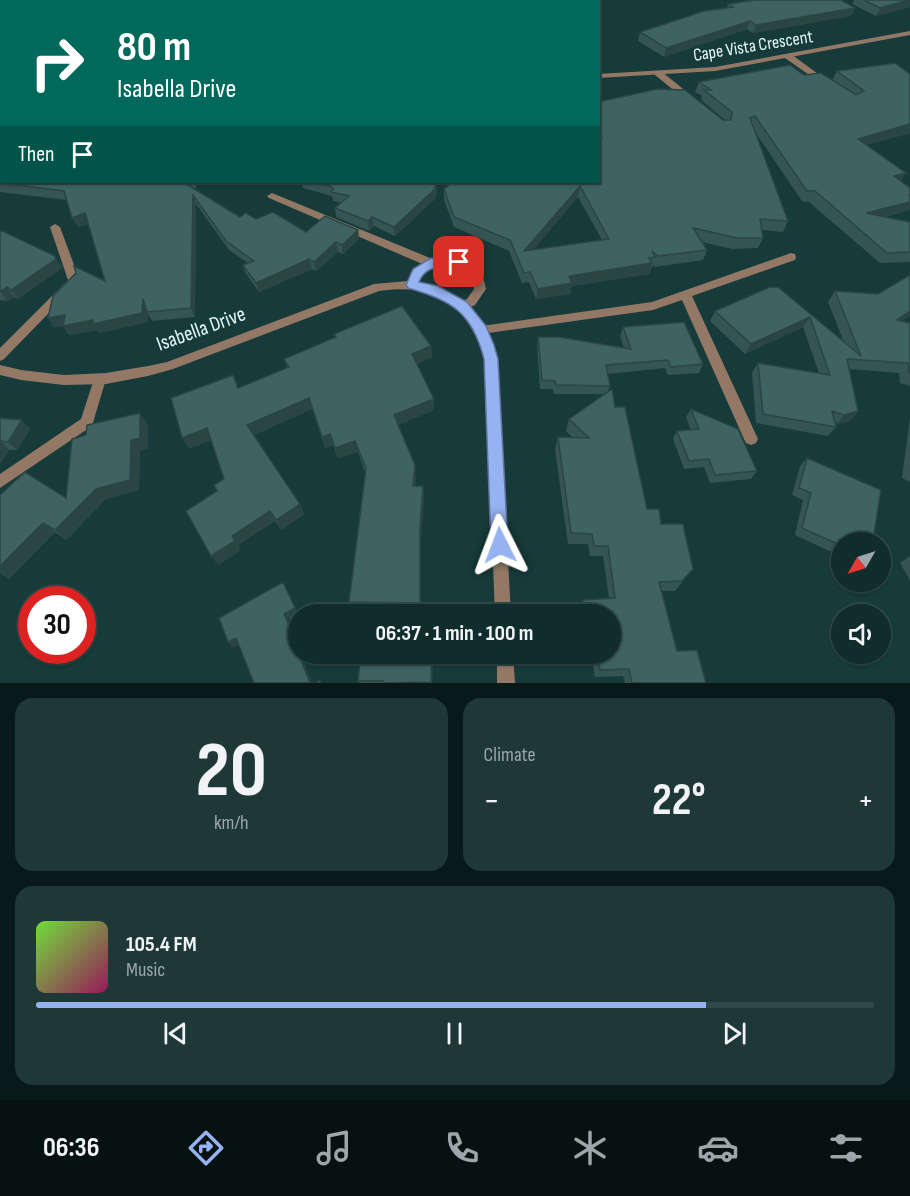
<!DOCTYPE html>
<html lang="en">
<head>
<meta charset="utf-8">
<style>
  :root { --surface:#102c2c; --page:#1e3838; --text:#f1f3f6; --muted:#9ca7a9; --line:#304848; --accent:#95b2f1 }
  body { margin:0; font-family:"Sofia Sans Condensed",sans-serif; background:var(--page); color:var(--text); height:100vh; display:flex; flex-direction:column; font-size:22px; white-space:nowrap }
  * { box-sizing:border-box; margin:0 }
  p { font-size:20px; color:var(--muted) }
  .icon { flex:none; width:33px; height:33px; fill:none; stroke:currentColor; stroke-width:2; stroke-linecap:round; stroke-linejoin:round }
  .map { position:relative; height:683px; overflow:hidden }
  .side { display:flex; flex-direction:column; gap:15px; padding:15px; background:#091818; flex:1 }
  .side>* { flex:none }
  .hud { position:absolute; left:0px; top:0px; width:600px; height:183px; box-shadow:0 2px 4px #0004,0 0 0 2px var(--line); background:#00695c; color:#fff; overflow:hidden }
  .needle { width:39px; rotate:231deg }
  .fabs { position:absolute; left:831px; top:532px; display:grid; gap:12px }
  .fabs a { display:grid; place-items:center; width:60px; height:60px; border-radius:50%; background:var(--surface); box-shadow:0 2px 4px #0004,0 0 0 2px var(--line); font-size:30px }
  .speed { position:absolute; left:18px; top:586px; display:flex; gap:12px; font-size:30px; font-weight:700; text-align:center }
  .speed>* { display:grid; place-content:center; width:78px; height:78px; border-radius:50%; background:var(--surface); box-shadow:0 2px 4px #0004,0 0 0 2px var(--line); line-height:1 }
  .speed .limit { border:9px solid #d22; background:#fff; color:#111 }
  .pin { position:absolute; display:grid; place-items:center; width:51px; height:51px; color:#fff; margin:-26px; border-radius:12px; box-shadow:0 3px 9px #0006 }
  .me { position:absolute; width:66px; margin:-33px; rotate:357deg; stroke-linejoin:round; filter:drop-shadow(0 0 4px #0008) }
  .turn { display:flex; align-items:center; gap:21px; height:126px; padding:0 18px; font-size:27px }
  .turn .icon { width:78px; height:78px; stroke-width:2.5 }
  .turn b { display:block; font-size:42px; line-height:51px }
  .then { display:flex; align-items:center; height:57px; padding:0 18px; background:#0003; gap:12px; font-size:22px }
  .big { font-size:45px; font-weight:700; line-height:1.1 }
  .side .tile { flex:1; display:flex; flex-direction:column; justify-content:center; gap:9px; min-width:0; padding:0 21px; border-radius:18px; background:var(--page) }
  .side .dial { align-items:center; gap:0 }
  .dial b { font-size:78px; line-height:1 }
  .song { display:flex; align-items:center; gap:18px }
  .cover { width:72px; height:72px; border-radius:9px; background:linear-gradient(135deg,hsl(100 70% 55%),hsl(330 70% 35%)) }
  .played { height:6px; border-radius:3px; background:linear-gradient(90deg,var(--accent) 80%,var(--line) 80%) }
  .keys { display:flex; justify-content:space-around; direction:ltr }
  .heat { display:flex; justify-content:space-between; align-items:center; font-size:33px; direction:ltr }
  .side .tiles { flex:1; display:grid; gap:15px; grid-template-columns:1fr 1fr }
  .tile:last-child { grid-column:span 2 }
  .trip { position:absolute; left:288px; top:604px; width:333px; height:60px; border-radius:30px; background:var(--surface); box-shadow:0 2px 4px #0004,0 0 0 2px var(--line); font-weight:700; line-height:60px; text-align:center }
  .tabs { display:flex; height:96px; justify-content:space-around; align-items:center; background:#061212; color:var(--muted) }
  .tabs .icon { width:42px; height:42px }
  .tabs .on { color:var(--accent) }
  .tabs b { font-size:27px; color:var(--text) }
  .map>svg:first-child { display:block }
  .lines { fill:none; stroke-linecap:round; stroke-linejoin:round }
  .lane { fill:#937866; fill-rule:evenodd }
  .street { fill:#937866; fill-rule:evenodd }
  .wall { fill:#355554; fill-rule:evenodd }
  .shaded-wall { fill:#2b4545 }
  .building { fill:#3e6362; stroke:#2b4545; stroke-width:1.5; fill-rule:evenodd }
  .route { fill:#95b2f1; stroke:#61749d; stroke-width:1.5 }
  .labels { text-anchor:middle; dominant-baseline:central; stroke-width:6; stroke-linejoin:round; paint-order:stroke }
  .far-street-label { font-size:18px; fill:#e3f7f6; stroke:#163b3a }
  .street-label { font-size:21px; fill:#e3f7f6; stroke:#163b3a }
</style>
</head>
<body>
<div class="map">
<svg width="910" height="683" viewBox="0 0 910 683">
  <rect width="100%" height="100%" fill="#163b3a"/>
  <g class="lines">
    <!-- lane -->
    <path class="lane" d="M785 54H791L829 82 822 84 785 58Z
      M655 71H661L693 97V101H687L655 75Z
      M272 193 435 260 436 263 435 266H427L269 198 267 196Z
      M55 224 60 227 80 281 4 359 0 361V348L68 280 50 227Z
      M791 253 795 254 796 257 795 260 692 296 758 439 756 443 751 445 746 443 744 439 682 300 653 310 481 334 475 330 481 326 652 302Z
      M100 374 104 375 106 379 92 426 0 488V474L81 419 94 379 96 375Z"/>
    <!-- street -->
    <path class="street" d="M100 0H106L99 2Z
      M127 0 138 2H128Z
      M910 31V35L715 71 598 78V74L715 67Z
      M450 257C472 261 482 266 486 289L475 305 469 308C482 324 490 340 497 359L511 615H495L485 359C466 304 438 283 379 291L173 369 148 376 106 384 64 385 21 380 0 375V365L21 370 64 375 106 373 148 366 167 362 374 284 408 281C417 263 431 258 450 257ZM450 264C467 267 472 272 474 289L467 299 462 301 439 287 419 282C425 269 436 265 450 264Z
      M497 654H513L515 683H497Z"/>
  </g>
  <!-- wall -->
  <path class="wall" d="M750 0H841L851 16 753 33 747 29 664 57 638 41 640 32 727 8 728 4Z
    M854 0H910V7L876 16 852 4Z
    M0 58 2 182H197L196 188H194L240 217 256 219 306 232 358 230 359 239 343 254 338 252 316 271 312 269 259 292 246 274 243 265 248 263 229 250 196 204 195 317 152 321 148 314V322L99 333 97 330 69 335 63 326 54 327 48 318 105 281 88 224 78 227 67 200 0 192Z
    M895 63 910 133 866 145 901 181 910 188V208L909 210 885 217 910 222V262L880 263 809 202 802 201 755 132 788 221 783 232 761 230 763 238 758 248 732 249 702 242 707 250 703 260 655 267 653 265 649 274 572 286 570 294 536 299 529 282 522 283 509 251 454 227 444 200V189L598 182V102L725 120 701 100 702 96 695 92 699 82 804 75 832 80 837 71ZM578 197 602 240 533 250Z
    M302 182H437L436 198 395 236 374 226 369 231 336 217 335 208 341 203 333 201 332 196 303 188Z
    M0 230 61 265 62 268 18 299 14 297 8 301 0 300Z
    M770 287 844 342 828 302 835 291 878 294 902 321 910 323V386L900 383 899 373 849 369 858 411 850 421 835 424 836 427 828 436 756 423 752 373 758 363 819 373 803 327 745 354 710 321 715 311Z
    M623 327 703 364 699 373 668 375 665 368 608 374 610 386 608 391 615 407 647 509 661 524 693 569 675 591H662L677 651 706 683H625L623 676 595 677 591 654H610V615H580L579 608 583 600 609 598 603 556H590L588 544H568L555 449 558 437 573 438 566 431 569 419 604 394H554L553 389H540L537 346 538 337 624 348 620 336Z
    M334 334 431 346 432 357 417 364 434 399V410L398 425 416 476 415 486H423L424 496 421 537V611L352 609 349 602 365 472 358 452 338 458 333 445 325 448 312 409 254 435 300 504 304 514 281 530 275 521 238 545 241 550 218 565 217 491 224 479 211 440 189 449 287 367 284 359 335 338Z
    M691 409 757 471 751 479 710 483 704 467 684 469 673 439 677 431 691 430 686 417Z
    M910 417V482L902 478Z
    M0 418 30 429 17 450H9L0 464Z
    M148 425V449L140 451 139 490 106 499 66 540 55 532 9 579 0 573V495L66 498Z
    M807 458 873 540 869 543H842V557L795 535 803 500 792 495 800 466Z
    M910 556V580L900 563Z
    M361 654H433L432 683H359L358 681Z"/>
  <!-- shaded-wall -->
  <path class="shaded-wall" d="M910 0V7L876 16 880 8Z
    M855 8 851 16 753 33 756 25Z
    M750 21 747 29 664 57 666 48Z
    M910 124V133L852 149 858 139Z
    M906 173 899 183 894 176Z
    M436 182H437L436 198 395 236 394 227Z
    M580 186 578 197 523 262 524 251Z
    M910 194V208L909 210 860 223 866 213Z
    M193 195 196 204 195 317 191 308Z
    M85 213 90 223 78 227 72 218Z
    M372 217 374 226 369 231 368 221Z
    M358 230 359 239 343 254 342 245Z
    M336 242 338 252 316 271 314 262Z
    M55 256 62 268 18 299 11 290Z
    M309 259 312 269 259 292 256 283Z
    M652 263 649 274 572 286 570 294 536 299 538 289 569 276Z
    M7 287 14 297 8 301 0 292Z
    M143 299 148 308V322L99 333 97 330 69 335 63 326 54 327 48 318Z
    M910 311V316L889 330 897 320Z
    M810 317 803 327 745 354 751 344Z
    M431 346 432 357 413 366 412 354Z
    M309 398 312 409 252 436 247 425Z
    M434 399V410L396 426 394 415Z
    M858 411 850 421 836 425 844 415Z
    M140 413 148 425V449L140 451 139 490 106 499 66 540 55 530Z
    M22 420 30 429 17 450 8 442Z
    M207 428 213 439 189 449 182 438Z
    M330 434 333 445 325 448 322 437Z
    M1 441 9 450 0 464V442Z
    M355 441 358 452 338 458 335 448Z
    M415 465 416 476 414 496 413 486Z
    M423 486 424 496 421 537V611L420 603V528Z
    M300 504 304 514 281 530 276 520Z
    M270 511 275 521 238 545 232 536Z
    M43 523 55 532 9 579 0 573V566Z
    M235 541 241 550 218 565 211 556Z
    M283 582 298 614 288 620 298 641 296 643 298 649V653L284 614Z
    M236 638 241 643 233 648 228 642Z
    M299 654H301L312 683H310Z
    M432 654H433L432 683H431Z"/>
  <!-- building -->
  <path class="building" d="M12 0H58L59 2H13Z
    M148 0H233V2H148Z
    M293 0H312V2H292Z
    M755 0H841L855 8 756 25 750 21 666 48 640 32 704 11 733 7 728 4Z
    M864 0H910L880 8Z
    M0 59 2 61V182H183L240 217 246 213 256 219 273 212 306 232 325 216 358 230 342 245 336 242 314 262 309 259 256 283 243 265 254 261 226 241 193 195 191 308 147 312 143 299 142 313 93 324V320L63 326 65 315 48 318 53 296 76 273 74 266 105 281 85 213 72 218 64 191 0 183Z
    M895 63 910 74V124L858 139 906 173 894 176 910 188V194L909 195 910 196V202L866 213 910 222V252L887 253 815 191H807L755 116 750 118 788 221 760 219 763 238H737L693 228 707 250 658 256 652 251 655 257 649 258 652 263 569 276 572 283 538 289 530 272 524 273 510 240 454 217 444 189 453 182H598V166L601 165 598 137H602L598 122V102L657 89 685 90 723 120H731L732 112 704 90H711L699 82 790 65 804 75 821 73 856 95 864 91 837 71ZM580 186 609 239 524 251Z
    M311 182H436L435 189 394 227 372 217 368 221 335 208 349 196 331 192 334 189 330 186Z
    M0 230 55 256 56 259 11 290 7 287 0 292Z
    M910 275V311L897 320 910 323V373H909L908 363 847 359 858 411 844 415 832 411 836 427 763 414 758 363 830 375 810 317 751 344 715 311 770 287H778L861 356 835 291 878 294Z
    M402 306 431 346 412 354 434 399 394 415 415 465 413 486H423L420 528V603L349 602 366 468 355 441 335 448 330 434 322 437 309 398 247 425 300 504 276 520 270 511 232 536 235 541 211 556 186 511 217 491 214 485 224 479 207 428 182 438 171 398 233 375 238 388 289 367 284 359 336 337 334 334Z
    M684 322 703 364 671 367 668 360 606 365 610 386 556 385 555 381 542 380 538 337H559L631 349 623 327Z
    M612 389 615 407H625L647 509H659L661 524H683L693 569 682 581 659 582 677 651 697 650 706 683H632L629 669 600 670 597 654H610V615H586L583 600 615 598 608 546H594L592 534 571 533 558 437 589 438 569 419Z
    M691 409 738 429 757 471 715 475 709 459 689 461 677 431 699 429Z
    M140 413V438L131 440 130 480 96 489 55 530 43 523 0 566V495L25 472 66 498 72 439 86 435 87 425Z
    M0 418 22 420 8 442 1 441 0 442Z
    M807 458 881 490 873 540 855 532 853 543H842V546L802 528 811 493 799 488Z
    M283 582 295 608 284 614 294 636 292 637 310 683H254L236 638 228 642 219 618Z
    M361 654H432L431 682 383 683V681H358Z
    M320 680 321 683H315Z"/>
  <!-- route -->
  <path class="route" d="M431 258 463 259V265C446 269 427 262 419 282L438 286 467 302 486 326 494 345 498 359 508 545 506 551 500 554 493 551 491 545 484 359C472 312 452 301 408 288L406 285 413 269Z"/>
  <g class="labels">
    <!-- far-street labels -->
    <g class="far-street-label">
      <text transform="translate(753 46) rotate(-9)">Cape Vista Crescent</text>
    </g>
    <!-- street labels -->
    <g class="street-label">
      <text transform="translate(201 329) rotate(-20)">Isabella Drive</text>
    </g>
  </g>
</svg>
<div class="fabs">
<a><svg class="needle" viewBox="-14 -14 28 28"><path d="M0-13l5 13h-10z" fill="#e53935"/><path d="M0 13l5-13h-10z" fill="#9ca7a9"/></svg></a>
<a><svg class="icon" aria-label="sound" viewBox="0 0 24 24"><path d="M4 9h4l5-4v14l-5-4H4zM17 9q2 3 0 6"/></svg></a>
</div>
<div class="speed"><div class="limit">30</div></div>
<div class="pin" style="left:459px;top:262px;background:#d93025"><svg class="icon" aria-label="arrive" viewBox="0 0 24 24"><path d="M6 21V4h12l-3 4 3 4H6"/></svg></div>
<svg class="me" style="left:500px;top:545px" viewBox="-20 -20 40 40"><path d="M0-17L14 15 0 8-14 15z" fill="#95b2f1" stroke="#fff" stroke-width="4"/></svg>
<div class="trip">06:37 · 1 min · 100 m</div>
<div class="hud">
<div class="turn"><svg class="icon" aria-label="right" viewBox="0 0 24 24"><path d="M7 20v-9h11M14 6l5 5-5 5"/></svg><div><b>80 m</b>Isabella Drive</div></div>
<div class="then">Then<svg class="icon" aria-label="arrive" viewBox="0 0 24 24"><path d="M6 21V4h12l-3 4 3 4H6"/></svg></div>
</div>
</div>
<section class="side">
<div class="tiles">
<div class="tile dial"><b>20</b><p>km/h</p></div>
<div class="tile"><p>Climate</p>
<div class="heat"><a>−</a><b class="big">22°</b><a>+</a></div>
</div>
<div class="tile">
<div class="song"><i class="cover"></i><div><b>105.4 FM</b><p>Music</p></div></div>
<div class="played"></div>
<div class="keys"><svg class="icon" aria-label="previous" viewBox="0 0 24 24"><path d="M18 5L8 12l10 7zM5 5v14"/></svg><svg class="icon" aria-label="pause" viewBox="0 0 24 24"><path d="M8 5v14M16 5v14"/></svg><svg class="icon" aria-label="next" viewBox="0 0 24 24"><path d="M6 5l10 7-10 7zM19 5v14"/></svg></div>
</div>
</div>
</section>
<nav class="tabs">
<b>06:36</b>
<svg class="icon on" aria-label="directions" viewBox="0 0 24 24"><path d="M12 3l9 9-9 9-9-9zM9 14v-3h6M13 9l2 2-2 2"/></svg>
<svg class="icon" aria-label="music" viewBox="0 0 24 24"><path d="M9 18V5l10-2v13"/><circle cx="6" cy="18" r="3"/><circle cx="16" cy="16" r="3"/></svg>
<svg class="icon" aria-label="phone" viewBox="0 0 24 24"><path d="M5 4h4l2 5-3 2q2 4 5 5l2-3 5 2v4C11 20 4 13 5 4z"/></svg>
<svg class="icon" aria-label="climate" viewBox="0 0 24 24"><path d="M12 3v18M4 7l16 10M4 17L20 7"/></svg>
<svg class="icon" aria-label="car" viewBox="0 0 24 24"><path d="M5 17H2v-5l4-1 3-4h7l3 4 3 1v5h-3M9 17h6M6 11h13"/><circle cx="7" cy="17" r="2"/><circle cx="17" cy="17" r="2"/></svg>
<svg class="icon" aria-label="filters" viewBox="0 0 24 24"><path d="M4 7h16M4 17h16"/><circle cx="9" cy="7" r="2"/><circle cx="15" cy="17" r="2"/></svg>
</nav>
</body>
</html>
